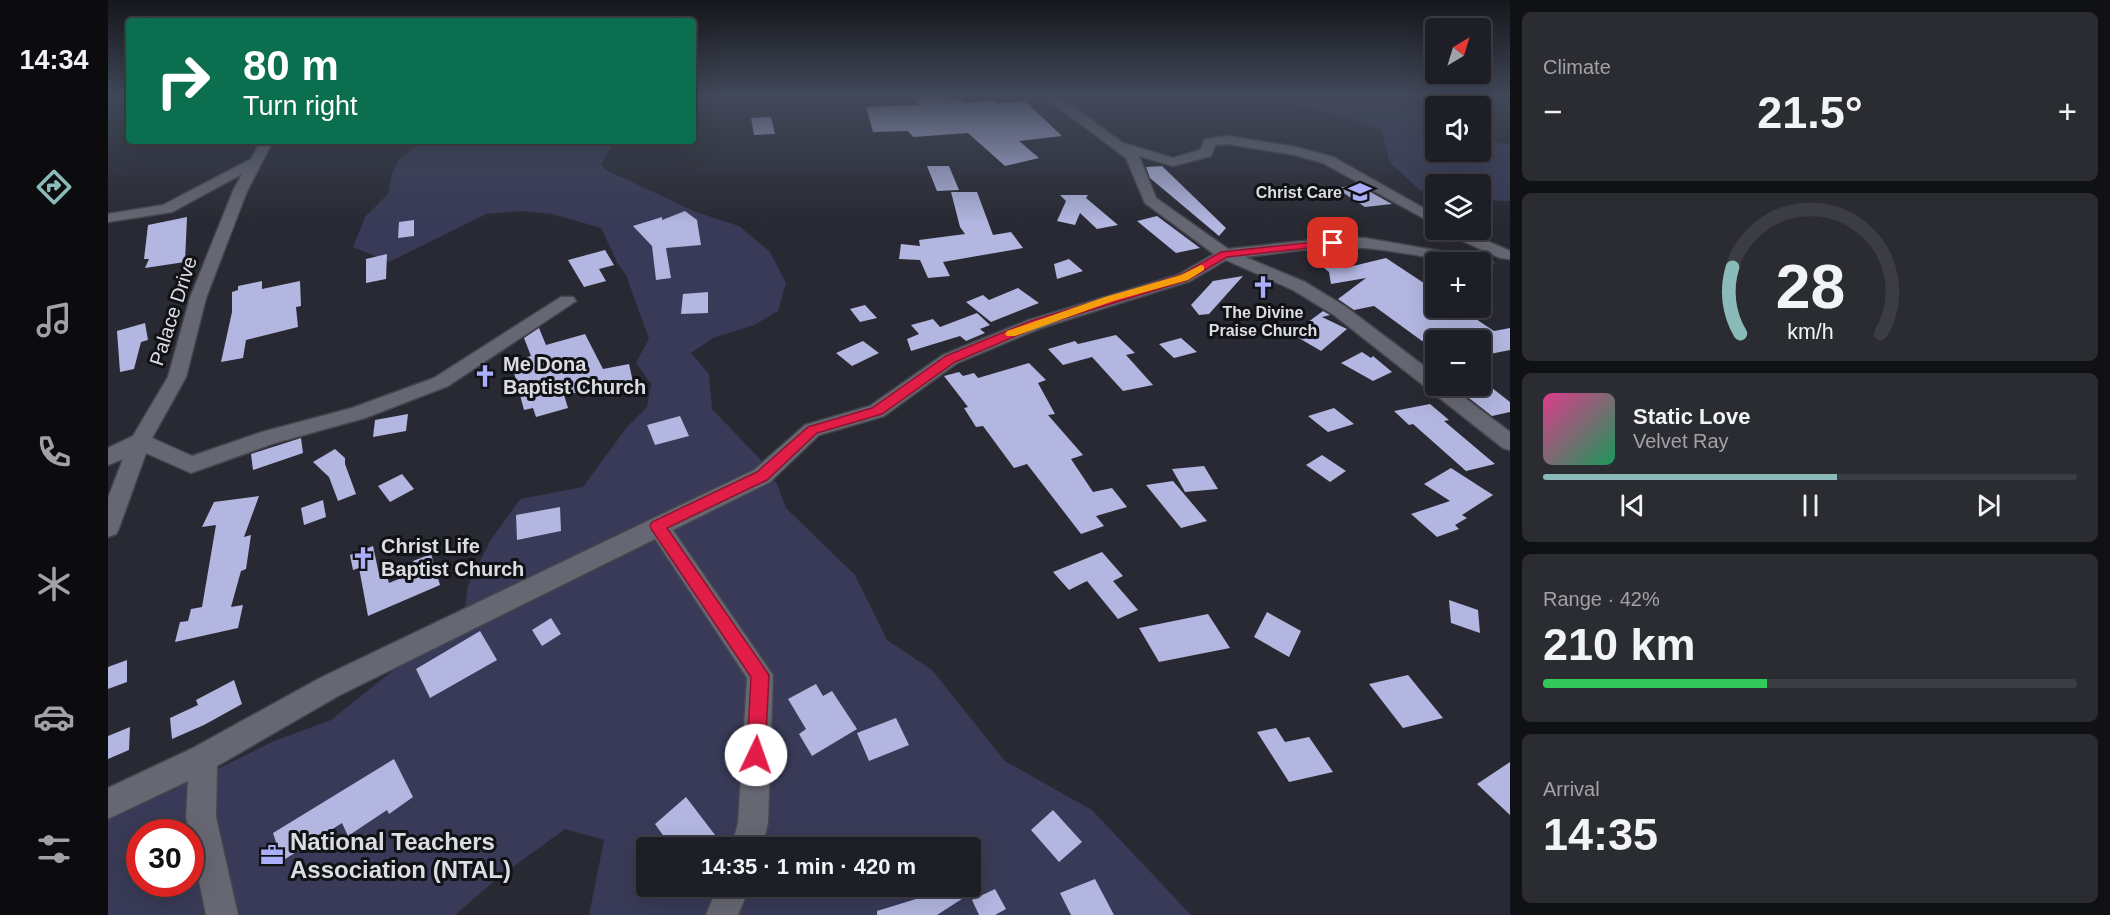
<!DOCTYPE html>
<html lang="en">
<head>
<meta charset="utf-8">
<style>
  :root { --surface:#1e1f26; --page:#2b2c32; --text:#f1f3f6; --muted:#a1a2a7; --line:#3c3d43; --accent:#8bbbb9 }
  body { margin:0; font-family:Helvetica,sans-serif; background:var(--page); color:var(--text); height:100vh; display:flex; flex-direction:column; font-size:22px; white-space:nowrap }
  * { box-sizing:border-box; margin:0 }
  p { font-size:20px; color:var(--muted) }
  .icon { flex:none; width:33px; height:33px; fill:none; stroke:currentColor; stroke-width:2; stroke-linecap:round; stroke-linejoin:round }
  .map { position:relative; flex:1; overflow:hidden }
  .drawer { display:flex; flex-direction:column; gap:12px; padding:12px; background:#101115; width:600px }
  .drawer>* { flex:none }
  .top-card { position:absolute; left:18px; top:18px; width:570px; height:126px; border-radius:6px; box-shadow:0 6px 24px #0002,0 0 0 2px var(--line); background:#0b6e4f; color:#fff; overflow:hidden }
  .needle { width:39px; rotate:38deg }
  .tools { position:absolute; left:1317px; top:18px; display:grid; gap:12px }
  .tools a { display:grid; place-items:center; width:66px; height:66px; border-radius:6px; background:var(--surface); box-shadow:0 6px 24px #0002,0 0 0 2px var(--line); font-size:30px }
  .speed { position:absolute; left:18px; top:819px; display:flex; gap:12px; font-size:30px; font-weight:700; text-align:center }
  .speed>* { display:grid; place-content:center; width:78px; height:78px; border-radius:50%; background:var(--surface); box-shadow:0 6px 24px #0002,0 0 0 2px var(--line); line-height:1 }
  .speed .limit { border:9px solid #d22; background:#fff; color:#111 }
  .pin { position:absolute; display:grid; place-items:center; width:51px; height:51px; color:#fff; margin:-26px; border-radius:12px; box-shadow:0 3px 9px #0006 }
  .me { position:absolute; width:66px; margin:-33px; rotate:3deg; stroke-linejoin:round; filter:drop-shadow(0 0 4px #0008) }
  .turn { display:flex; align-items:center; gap:21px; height:126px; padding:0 18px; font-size:27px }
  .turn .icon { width:78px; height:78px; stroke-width:2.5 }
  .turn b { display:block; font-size:42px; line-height:51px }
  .big { font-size:45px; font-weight:600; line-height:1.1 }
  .drawer .widget { flex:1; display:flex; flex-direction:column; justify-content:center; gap:9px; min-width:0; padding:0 21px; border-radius:9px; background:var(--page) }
  .drawer .dial { align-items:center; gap:0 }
  .dial svg { height:156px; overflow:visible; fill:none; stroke:var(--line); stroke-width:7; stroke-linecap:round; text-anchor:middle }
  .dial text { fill:var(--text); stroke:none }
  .song { display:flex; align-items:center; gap:18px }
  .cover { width:72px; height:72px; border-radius:9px; background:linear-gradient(135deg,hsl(330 70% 55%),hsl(150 70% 35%)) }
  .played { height:6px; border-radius:3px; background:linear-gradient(90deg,var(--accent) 55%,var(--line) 55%) }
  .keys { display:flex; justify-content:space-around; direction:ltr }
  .heat { display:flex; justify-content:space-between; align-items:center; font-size:33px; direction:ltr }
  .charge { height:9px; border-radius:4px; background:linear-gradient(90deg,#34c759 42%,var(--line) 0) }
  .trip { position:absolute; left:528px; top:837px; width:345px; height:60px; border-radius:6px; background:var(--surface); box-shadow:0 6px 24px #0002,0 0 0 2px var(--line); font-weight:600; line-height:60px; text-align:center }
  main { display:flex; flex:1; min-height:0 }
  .tab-bar { display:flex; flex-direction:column; width:108px; justify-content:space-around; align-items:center; background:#0c0c0f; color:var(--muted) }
  .tab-bar .icon { width:42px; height:42px }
  .tab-bar .active { color:var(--accent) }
  .tab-bar b { font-size:27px; color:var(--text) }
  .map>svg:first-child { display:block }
  .green { fill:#383a57; fill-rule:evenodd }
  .building { fill:#b2b6e0 }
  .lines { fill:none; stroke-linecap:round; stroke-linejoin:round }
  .minor-casing { stroke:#46464e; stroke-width:3 }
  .minor { fill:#666772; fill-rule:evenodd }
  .route { fill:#e11d48; stroke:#92132f; stroke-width:1.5 }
  .slow { fill:#f59e0b }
  .labels { text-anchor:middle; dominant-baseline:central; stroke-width:6; stroke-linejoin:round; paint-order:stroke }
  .far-poi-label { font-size:16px; font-weight:bold; fill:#dcdde3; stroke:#111216; text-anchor:end }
  .street-label { font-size:20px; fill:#dcdde3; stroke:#111216 }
  .poi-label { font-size:20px; font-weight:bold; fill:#dcdde3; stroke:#111216; text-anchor:start }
  .near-poi-label { font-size:24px; font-weight:bold; fill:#dcdde3; stroke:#111216; text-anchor:start }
</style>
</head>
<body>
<main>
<nav class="tab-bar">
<b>14:34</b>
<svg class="icon active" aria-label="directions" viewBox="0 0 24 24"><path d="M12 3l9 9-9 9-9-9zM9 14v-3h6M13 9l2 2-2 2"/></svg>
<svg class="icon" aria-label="music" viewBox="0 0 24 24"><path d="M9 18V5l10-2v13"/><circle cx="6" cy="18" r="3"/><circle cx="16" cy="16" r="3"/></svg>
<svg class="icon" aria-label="phone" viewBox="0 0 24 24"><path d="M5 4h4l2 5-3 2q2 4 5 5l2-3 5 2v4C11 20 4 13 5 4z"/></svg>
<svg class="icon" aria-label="climate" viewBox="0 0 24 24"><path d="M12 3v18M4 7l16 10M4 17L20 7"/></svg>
<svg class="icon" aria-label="car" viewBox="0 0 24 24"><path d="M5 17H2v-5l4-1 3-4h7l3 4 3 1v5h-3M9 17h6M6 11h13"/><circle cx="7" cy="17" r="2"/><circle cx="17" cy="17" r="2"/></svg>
<svg class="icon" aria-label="filters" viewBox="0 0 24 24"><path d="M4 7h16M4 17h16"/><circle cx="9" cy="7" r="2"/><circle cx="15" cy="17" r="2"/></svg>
</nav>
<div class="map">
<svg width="1402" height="915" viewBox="0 0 1402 915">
  <rect width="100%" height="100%" fill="#282932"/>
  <!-- green -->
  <path class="green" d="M1141 95C1190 95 1256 92 1302 110 1311 113 1319 118 1327 122L1328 152H1372L1373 139 1402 145V201L1373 200 1372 184H1328L1327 194 1312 190 1281 162 1274 130C1230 116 1186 100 1141 95Z
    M315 141H507L493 164 498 170 588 212 631 226 662 252 678 283 670 311 646 325 605 338 583 353 601 374 604 409 651 458 670 486 678 508 747 575 779 640 824 670 897 761 984 810 1083 915H481L496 840 457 829 391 877 347 915H0V805L33 790 89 779 166 741 223 720 356 614 360 585 382 541 412 499 475 487 519 427 539 407 543 384 528 363 541 339 518 275 510 264 493 228 444 214 414 211 378 214 281 262 245 247 257 217 280 194 284 174 291 159ZM32 832H82V884H32ZM538 848H862V886H538Z"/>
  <!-- building -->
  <path class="building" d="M803 95H841L844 99 853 98 857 103 886 100 889 103 917 101 954 136 911 141 931 158 897 166 860 133 805 137 800 131 765 132 758 107 811 105Z
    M663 117 667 134 646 135 643 118Z
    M819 166H841L851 190 829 191Z
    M1054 166 1118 228 1111 236 1042 178 1038 167Z
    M1250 185 1284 204 1257 207 1228 188Z
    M843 192H869L885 235 903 232 915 248 835 262 842 276 820 278 812 260 791 259 793 244 812 246 811 240 857 234 852 227Z
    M952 195H980L978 198 1010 225 989 229 972 213 967 225 949 221 958 201Z
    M577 211 589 220 593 245 558 248 563 278 548 280 544 246 525 226 554 217V220Z
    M1049 216 1092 248 1068 253 1029 221Z
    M79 217 77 262 37 268 41 259H36L40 225Z
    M306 220V236L290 238 291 222Z
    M497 250 506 265 491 269 498 281 476 287 460 260Z
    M1222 252 1241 267 1278 258 1328 291V308L1353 309 1386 331 1402 328V350L1372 356V340H1345L1339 336 1314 341 1266 306 1246 310 1230 299 1258 278 1223 284 1221 272 1200 255Z
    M279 254 278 279 258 283V259Z
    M961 259 975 271 949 279 946 264Z
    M1135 276 1101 314 1091 315 1083 305 1105 281Z
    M154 281V289L192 281 193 306 188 307 190 327 138 340 135 358 113 362 124 312V292L130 290V286Z
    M910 288 931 303 883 322 858 302 875 295 881 300Z
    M600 292V313L573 314 575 294Z
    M757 305 769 318 752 322 742 309Z
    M1215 311 1222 315 1214 317 1239 329 1213 351 1184 334Z
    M869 313 882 325 872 329 877 333 858 341 852 336 803 351 799 339 811 334 803 325 825 319 832 327Z
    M37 323 40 340 33 342 26 369 12 372 9 331Z
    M431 328 438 345 477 334 495 369 521 364 525 382 456 395 460 408 428 417 425 408 416 410 404 365 410 363 409 360 423 356 416 338Z
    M1008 335 1027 353 1018 355 1045 385 1015 391 984 357 955 365 940 349 967 341 970 344Z
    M1073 338 1089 352 1066 358 1051 344Z
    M755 341 771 353 744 366 728 353Z
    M1254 352 1263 358 1265 356 1284 372 1265 381 1233 363Z
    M921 363 938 380 930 383 947 414 940 415 975 455 963 459 985 492 1004 488 1019 507 988 516 996 526 973 534 919 464 906 468 875 426 868 427 856 408 860 407 836 376 851 372 855 376 866 373 870 378Z
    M1379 384 1402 402V412L1384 416 1352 391Z
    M1322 404 1341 420 1336 421 1387 464 1358 471 1305 424 1301 425 1286 411Z
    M1226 408 1246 424 1220 432 1200 416Z
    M300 414 298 431 265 437 267 420Z
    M572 416 581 436 547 445 539 425Z
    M193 438 195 453 145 470 143 454Z
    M227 449 237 458V464L248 494 230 501 221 477 205 462Z
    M1214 455 1238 471 1222 482 1198 465Z
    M1096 466 1110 489 1077 492 1064 469Z
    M1343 468 1385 495 1354 515 1359 518 1347 525 1351 529 1329 537 1303 514 1342 501 1316 484Z
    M294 474 306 489 282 502 270 486Z
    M1065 481 1099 521 1073 528 1038 485Z
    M151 496 136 537 143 535 138 569 133 571 123 607 135 605 130 628 67 642 72 622 80 621 83 609 94 607 108 525 94 527 106 502Z
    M215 500 218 517 196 525 193 508Z
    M452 507 453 531 409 540 408 515Z
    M265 546 272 579 279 576 281 583 308 572 305 561 323 554 332 585 260 616 251 568 245 570 242 555Z
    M994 552 1015 576 1005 581 1030 610 1010 619 979 581 961 590 945 572Z
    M1341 600 1370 610 1372 633 1343 623Z
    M1159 612 1193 631 1181 657 1146 637Z
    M1100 614 1122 648 1051 662 1031 628Z
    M443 618 453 634 434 646 424 630Z
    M372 631 389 660 322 698 308 669Z
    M19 660V682L0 689V667Z
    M1300 675 1335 718 1295 728 1261 684Z
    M126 680 134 704 96 725 64 739 62 718 90 705 88 700Z
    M708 684 715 696 724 691 749 729 704 756 691 734 698 729 680 699Z
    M788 718 801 745 761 761 749 733Z
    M22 727 21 750 0 759V736Z
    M1168 728 1177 742 1201 737 1225 772 1181 782 1149 732Z
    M286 759 305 797 281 814 279 810 240 836 234 823 174 861 165 833Z
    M1402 762V815L1369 784Z
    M578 797 617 848H564L547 824Z
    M945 810 974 842 951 862 923 830Z
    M987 879 1006 915H963L952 893Z
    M816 886H874L829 915H769V911L821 895Z
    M887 889 898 909 887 915H871L864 900Z"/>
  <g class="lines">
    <!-- minor casing -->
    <g class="minor-casing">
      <path id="minor" d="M934 95H948L1015 143 1065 158 1092 150 1097 139 1119 136 1188 147 1225 157 1328 215V225L1215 163 1187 155 1119 144 1107 145 1103 156 1065 166 1031 156 1048 198 1120 249 1225 238H1257L1383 260 1385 263 1377 268 1372 267V262C1333 262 1296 251 1257 248 1218 244 1176 253 1137 257L1197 282 1238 307 1328 375V386H1341L1402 432V450L1395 448 1226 315 1185 290 1118 260 1082 281 933 328 849 363 776 416 711 435 662 482 565 530 665 675 660 823 654 848H623L630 823 639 678 547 539 230 696 109 766 108 817 130 915H98L78 817 80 781 0 819V788L85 748 212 678 646 470 697 425 762 406 835 355 921 320 1070 275 1106 254 1037 203 1018 158Z
        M153 141H165L139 191 98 298 78 377 44 438 84 456 154 432 244 408 326 378 453 297H465L468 301 340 386 257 418 167 443 83 473 38 453 11 528 8 534 0 537V498L15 459 0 465V448L25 436 60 377 82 298 125 191 134 174 64 212 0 222V214L55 205 143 159Z
        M1334 230H1354L1402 251V259L1392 258 1337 233Z
        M610 886H642L630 915H598Z"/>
    </g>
    <!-- minor -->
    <use href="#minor" class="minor"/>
  </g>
  <!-- sky -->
  <linearGradient id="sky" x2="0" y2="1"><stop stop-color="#16171c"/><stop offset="0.43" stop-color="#42495a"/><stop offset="1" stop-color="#42495a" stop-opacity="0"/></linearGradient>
  <rect width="1402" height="223" fill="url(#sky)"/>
  <!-- route -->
  <path class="route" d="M1225 240 1230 243 1228 245 1119 257 1080 280 931 326 847 362 774 414 709 433 659 480 559 528 661 675 657 755 655 762 648 765 642 762 639 755 643 677 544 530 542 526 544 522 649 472 700 427 764 408 838 356 923 321 1073 275 1113 252Z"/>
  <!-- slow -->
  <path class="slow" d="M1093 265 1096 266V270L1080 280 1005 301 907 336H899L897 334 899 331 997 297 1073 275Z"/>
  <!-- icons -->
  <defs>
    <g id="school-bare" transform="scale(1.8)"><path d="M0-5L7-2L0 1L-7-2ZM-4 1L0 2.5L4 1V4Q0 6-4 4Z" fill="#abaffb" stroke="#111216" stroke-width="2.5" paint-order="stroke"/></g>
    <g id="church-bare" transform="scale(1.8)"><path d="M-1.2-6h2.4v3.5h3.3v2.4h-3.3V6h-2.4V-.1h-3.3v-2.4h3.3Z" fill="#abaffb" stroke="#111216" stroke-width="2.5" paint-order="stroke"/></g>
    <g id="office-bare" transform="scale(1.8)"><path d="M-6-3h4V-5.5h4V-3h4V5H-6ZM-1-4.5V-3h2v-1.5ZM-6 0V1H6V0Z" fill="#abaffb" stroke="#111216" stroke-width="2.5" paint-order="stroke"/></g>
  </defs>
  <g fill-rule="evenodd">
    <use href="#school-bare" x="1252" y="192"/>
    <use href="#church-bare" x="1155" y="287"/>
    <use href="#church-bare" x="377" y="376"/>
    <use href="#church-bare" x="255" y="558"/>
    <use href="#office-bare" x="164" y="855"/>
  </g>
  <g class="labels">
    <!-- far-poi labels -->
    <g class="far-poi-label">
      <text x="1234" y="192">Christ Care</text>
      <text x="1155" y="312" text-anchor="middle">The Divine<tspan x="1155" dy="18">Praise Church</tspan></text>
    </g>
    <!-- street labels -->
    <g class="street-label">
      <text transform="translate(65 311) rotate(-72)">Palace Drive</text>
    </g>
    <!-- poi labels -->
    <g class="poi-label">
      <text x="395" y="364">Me Dona<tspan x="395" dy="23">Baptist Church</tspan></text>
      <text x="273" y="546">Christ Life<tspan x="273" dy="23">Baptist Church</tspan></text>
    </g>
    <!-- near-poi labels -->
    <g class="near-poi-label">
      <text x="182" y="841">National Teachers<tspan x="182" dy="28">Association (NTAL)</tspan></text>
    </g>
  </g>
</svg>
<div class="tools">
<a><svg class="needle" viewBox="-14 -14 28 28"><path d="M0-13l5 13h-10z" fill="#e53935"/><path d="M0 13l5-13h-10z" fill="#a1a2a7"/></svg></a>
<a><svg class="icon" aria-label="sound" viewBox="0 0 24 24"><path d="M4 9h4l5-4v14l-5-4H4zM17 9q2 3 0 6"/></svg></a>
<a><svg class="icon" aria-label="layers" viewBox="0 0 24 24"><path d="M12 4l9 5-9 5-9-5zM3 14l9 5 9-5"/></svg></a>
<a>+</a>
<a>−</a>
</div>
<div class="speed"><div class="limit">30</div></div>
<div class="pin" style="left:1225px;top:243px;background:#d93025"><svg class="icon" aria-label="arrive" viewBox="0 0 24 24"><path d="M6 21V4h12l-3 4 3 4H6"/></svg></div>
<svg class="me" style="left:648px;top:755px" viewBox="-20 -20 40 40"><circle r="19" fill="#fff"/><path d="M0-13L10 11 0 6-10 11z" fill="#e11d48"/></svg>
<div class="trip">14:35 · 1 min · 420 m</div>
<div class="top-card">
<div class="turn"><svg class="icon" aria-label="right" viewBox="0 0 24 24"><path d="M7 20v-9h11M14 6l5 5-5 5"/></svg><div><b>80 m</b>Turn right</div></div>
</div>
</div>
<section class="drawer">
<div class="widget"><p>Climate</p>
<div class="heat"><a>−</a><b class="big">21.5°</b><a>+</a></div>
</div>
<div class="widget dial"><svg viewBox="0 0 100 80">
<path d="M14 69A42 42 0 1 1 86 69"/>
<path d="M14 69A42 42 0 0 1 10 35" stroke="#8bbbb9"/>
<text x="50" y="56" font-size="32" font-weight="700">28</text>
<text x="50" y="72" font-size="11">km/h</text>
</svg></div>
<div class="widget">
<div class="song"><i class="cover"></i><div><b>Static Love</b><p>Velvet Ray</p></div></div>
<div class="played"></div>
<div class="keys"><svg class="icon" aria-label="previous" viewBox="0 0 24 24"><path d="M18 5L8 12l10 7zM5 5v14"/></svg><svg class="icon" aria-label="pause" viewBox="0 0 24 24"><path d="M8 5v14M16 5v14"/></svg><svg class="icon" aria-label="next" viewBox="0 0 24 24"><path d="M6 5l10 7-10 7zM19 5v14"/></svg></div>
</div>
<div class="widget"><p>Range · 42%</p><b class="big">210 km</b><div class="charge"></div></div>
<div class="widget"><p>Arrival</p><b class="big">14:35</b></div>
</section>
</main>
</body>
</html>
